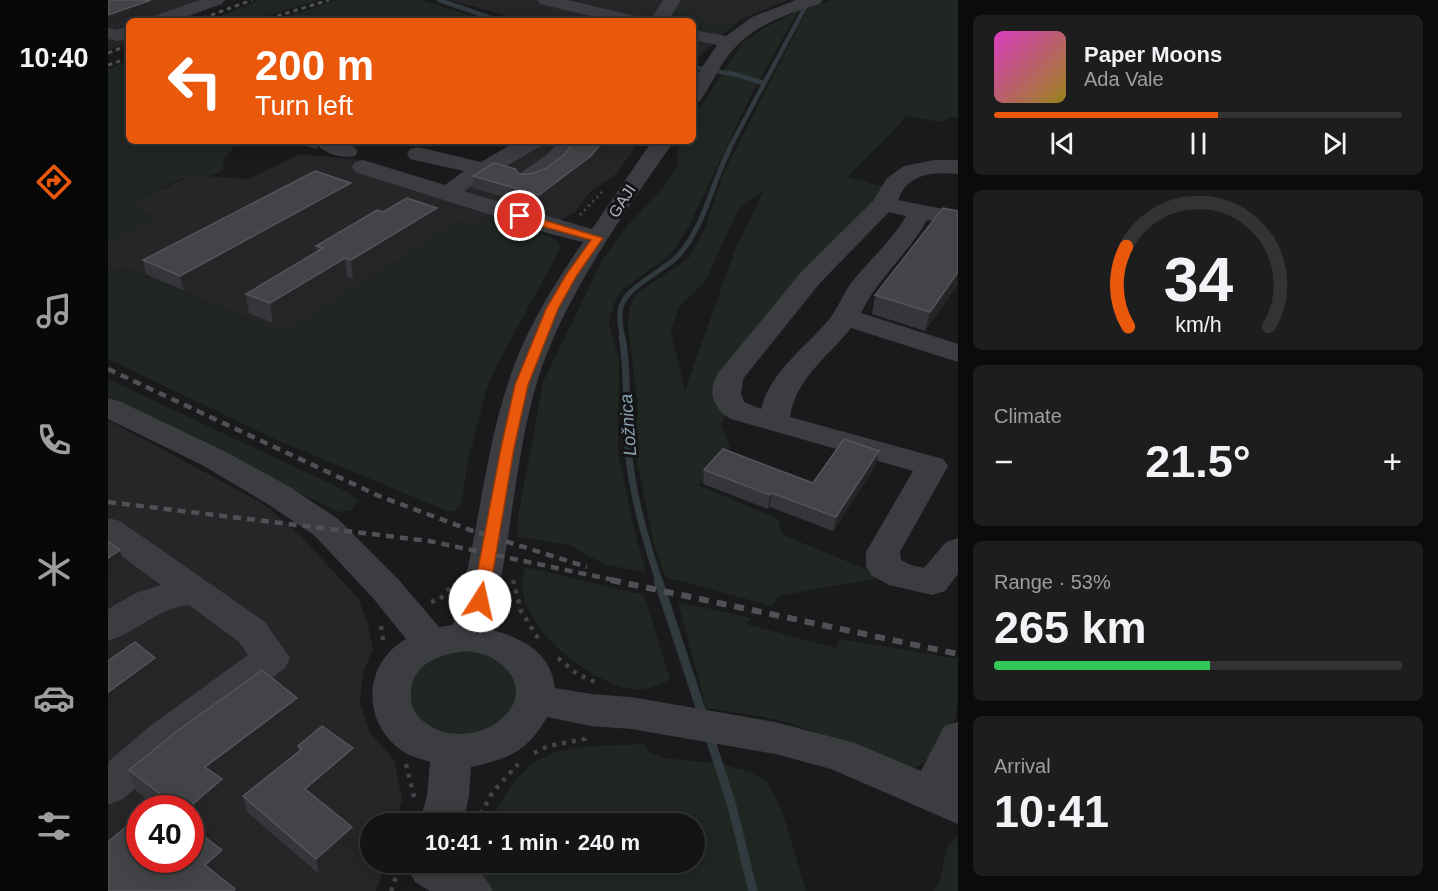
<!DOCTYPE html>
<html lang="en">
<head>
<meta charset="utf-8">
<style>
  :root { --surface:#141415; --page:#1d1d1e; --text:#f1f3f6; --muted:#9d9ea0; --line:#333334; --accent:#ea580c }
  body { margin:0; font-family:Helvetica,sans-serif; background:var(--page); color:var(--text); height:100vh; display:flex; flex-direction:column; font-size:22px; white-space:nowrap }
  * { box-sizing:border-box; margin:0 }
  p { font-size:20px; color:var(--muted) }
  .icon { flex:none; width:33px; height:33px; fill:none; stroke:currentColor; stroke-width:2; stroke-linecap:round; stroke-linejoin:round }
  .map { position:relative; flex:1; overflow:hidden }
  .details { display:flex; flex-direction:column; gap:15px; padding:15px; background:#0b0b0c; width:480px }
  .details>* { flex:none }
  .hud { position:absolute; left:18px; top:18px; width:570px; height:126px; border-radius:9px; box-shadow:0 3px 15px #0003,0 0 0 2px var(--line); background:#ea580c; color:#fff; overflow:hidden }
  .speed { position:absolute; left:18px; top:795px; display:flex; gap:12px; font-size:30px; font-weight:700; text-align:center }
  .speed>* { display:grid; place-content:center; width:78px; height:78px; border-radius:50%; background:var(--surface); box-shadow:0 3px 15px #0003,0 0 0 2px var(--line); line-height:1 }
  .speed .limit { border:9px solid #d22; background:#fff; color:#111 }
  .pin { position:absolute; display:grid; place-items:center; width:51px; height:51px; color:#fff; margin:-26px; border:3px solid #fff; border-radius:50%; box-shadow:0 2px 6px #0007 }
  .me { position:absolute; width:66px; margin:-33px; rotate:10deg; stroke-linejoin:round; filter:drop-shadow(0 0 4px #0008) }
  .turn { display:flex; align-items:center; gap:21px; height:126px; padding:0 30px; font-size:27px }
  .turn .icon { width:78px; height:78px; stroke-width:2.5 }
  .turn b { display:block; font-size:42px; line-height:51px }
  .big { font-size:45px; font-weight:600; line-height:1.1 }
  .details .card { flex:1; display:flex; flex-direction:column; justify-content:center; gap:9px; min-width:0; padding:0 21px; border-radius:9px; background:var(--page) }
  .details .dial { align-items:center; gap:0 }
  .dial svg { height:156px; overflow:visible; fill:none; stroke:var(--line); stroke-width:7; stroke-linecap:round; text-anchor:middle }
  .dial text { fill:var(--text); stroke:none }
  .song { display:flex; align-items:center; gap:18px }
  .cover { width:72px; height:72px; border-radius:9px; background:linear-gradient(135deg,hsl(310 70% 55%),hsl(50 70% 35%)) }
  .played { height:6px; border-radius:3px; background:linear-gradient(90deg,var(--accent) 55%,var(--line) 55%) }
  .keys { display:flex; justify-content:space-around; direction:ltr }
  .heat { display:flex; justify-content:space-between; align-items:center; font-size:33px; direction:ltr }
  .charge { height:9px; border-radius:4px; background:linear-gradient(90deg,#34c759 53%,var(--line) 0) }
  .trip { position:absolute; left:252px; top:813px; width:345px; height:60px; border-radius:30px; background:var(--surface); box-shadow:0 3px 15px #0003,0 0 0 2px var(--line); font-weight:600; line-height:60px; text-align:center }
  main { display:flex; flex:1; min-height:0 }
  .tab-bar { display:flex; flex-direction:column; width:108px; justify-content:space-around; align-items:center; background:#080808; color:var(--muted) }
  .tab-bar .icon { width:42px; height:42px }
  .tab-bar .on { color:var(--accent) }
  .tab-bar b { font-size:27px; color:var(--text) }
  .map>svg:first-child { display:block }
  .built { fill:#262629; fill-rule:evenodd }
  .green { fill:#202621; fill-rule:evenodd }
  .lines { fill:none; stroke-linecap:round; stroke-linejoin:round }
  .stream-far3 { stroke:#313a3e; stroke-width:4.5 }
  .stream-far2 { stroke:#313a3e; stroke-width:5 }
  .stream-far1 { stroke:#313a3e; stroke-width:7 }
  .stream { stroke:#313a3e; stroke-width:9 }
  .path-far1 { stroke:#424447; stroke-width:3; stroke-dasharray:2 4; stroke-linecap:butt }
  .path { stroke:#424447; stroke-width:4.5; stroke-dasharray:4 6; stroke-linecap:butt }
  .minor { fill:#3b3d40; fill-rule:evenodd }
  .rail-far2 { stroke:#4f5155; stroke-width:3; stroke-dasharray:4.5 4; stroke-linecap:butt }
  .rail-far1 { stroke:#4f5155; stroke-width:4.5; stroke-dasharray:8 6; stroke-linecap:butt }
  .rail { stroke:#4f5155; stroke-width:6; stroke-dasharray:10 8; stroke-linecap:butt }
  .wall { fill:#36363a }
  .shaded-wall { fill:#252528 }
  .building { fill:#434447; stroke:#545559; stroke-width:1.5 }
  .route { fill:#ea580c; stroke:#983908; stroke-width:1.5 }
  .labels { text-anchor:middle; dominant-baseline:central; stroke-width:6; stroke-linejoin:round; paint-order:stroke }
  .street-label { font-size:16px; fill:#aeb3ba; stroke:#151517 }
  .water-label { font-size:18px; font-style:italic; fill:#8aa2b0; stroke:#151517 }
</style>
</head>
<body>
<main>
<nav class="tab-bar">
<b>10:40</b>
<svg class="icon on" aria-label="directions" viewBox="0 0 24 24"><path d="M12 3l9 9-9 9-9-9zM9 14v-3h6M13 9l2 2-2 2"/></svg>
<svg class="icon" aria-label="music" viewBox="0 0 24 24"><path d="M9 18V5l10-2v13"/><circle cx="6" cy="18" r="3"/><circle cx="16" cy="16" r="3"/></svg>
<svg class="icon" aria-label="phone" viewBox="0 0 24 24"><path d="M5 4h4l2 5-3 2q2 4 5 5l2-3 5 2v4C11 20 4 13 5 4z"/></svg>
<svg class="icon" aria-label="climate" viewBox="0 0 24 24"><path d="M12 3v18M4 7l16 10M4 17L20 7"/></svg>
<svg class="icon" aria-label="car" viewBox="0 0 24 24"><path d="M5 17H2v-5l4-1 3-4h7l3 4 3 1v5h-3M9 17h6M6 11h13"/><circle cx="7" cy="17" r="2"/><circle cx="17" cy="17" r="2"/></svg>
<svg class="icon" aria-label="filters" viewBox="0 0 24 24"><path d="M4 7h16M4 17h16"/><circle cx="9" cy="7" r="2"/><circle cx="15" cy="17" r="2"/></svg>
</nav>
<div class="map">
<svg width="850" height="891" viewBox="0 0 850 891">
  <rect width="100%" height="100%" fill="#1a1a1c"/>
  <!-- built -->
  <path class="built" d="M0 0H119L72 21H21V43L0 50Z
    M342 0H680L631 20 590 58 585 57V21H417Z
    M432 141H532L508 174 481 193 467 212 453 220H447L360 194 357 190Z
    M192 154 253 160 328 185 390 217 374 221H352L175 333 18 268 6 271 0 269V242L45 218V215L21 205 83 175 140 179Z
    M0 420 156 504 191 534 250 598 260 625 265 649 255 673 252 703 262 732 286 760 294 799 288 823 262 824V862L278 863 268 891H0ZM32 808H82V860H32Z"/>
  <!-- green -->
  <path class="green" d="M151 0H211L143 21H100Z
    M230 0H313L381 21H164Z
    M725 0H850V118L845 117 831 122 799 116 740 177 776 187 774 192 651 330 619 414 613 424 622 448 591 485 670 519 675 535 777 577 670 596 664 606 557 577 545 541 527 450 530 408 520 326 521 308 528 294 581 258 597 229 616 172 700 8ZM656 190 628 247 577 390 563 332 571 306 597 282 630 210Z
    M564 10C581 9 587 20 601 22 610 23 618 20 626 24V27L619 30 585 29V21H559Z
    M691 10 644 93 581 226 563 254 514 290 506 304 501 324 511 360 510 453 529 541 538 572 497 565 461 545 409 537 410 517 435 382 495 259 519 226 555 188 569 166 570 143 585 141V118L634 43 656 28Z
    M21 61V141H133L124 149 115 161 116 168C102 181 96 173 82 176 70 178 35 199 22 205L45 215 46 219 0 242V69Z
    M390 217 444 238 451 243 452 249 387 369 378 391 360 462 353 506 346 511H339L169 440 0 359V269L6 271 17 268 175 333 352 221H374Z
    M0 379 238 491 250 501 243 510 230 512 0 397Z
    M417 567 536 595 562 679C550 686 536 691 522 689 479 681 397 617 417 567Z
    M570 602 644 618 638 624 728 648 732 639 850 659C850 675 850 696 849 711 843 735 827 763 801 769L688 725 657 717 598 708Z
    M346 648 383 652 412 681 404 714 368 734 346 735 328 731 311 721 300 706 302 678 314 662Z
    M536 744 542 753 556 758 613 764 643 772 660 783 674 810 698 891H360L369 863 586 862V824L382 823C422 740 453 748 536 744Z
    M850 835V891H824L831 885 839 847Z"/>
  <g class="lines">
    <!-- stream-far3 -->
    <path class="stream-far3" d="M331 0 392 21
      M585 67 630 75 655 83
      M621 149 701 0"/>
    <!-- stream-far2 -->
    <path class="stream-far2" d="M515 339C513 329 510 317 513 307 519 286 556 271 571 255 597 225 604 183 622 148"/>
    <!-- stream-far1 -->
    <path class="stream-far1" d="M514 337C521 374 517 411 520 447 523 489 538 542 551 581"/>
    <!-- stream -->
    <path class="stream" d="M550 580 595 716
      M601 735 624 806 645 891"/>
    <!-- path-far1 -->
    <path class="path-far1" d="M472 215 497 189"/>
    <!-- path -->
    <path class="path" d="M405 580 413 611 430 638
      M323 602 332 599 343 587
      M273 626 276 645
      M450 658 469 674 489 683
      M426 753 440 746 477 739 478 733
      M298 764 307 801
      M368 823 384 793 410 764
      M283 891 290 872"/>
    <!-- minor -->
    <path class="minor" d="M92 0H117L114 4 66 21H40L43 17Z
      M429 0H460L531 17 534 21H503L432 4Z
      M555 0H573L560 21H542Z
      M688 0H715L712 4C678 14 642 26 619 57 609 71 602 87 592 101L585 103V81L609 45 585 40V30L618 36 644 17Z
      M21 26V38L9 41 0 39V28L8 30Z
      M206 141C220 141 241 139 250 151L247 156C232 159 215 153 206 141Z
      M409 141H436L433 146 357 190 358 192 484 229 544 141H566C516 213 454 299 429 382 405 463 404 548 381 629 412 637 443 651 447 688L483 694 523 697 667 722 747 743 813 771 836 726 850 722V824L723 769 667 754 523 729 483 726 439 717C419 752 402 758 363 767L361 796 355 824H311L319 796 322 762C314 759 303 757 296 752 253 724 254 664 298 639L265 598 206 535 158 503 94 465 0 419V398L11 401 116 451 182 487 230 519 291 580 331 627 345 625C370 546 374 462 400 383 416 332 445 286 475 242L446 235 247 172 244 167 247 162 255 160 337 185 356 171 302 159 299 154 302 149 310 147 373 162ZM360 651C368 653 379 654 386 659 449 700 361 762 314 720 305 712 302 704 303 692 304 662 336 653 360 651Z
      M452 141H475C462 159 434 190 411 184L408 179 411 174 437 156Z
      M826 160H850V174C825 172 800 173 790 200L850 212V226L819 220C800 254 770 278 753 313L850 344V362L743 328C720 357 688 378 682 417L835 459 840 466 792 552 793 560 803 565 816 568 838 542 850 538V574L837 591 824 595 781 585 763 575 758 566V552L805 471 623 419C605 409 598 390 611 372L694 271 765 201 779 178 796 166ZM781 212 798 216C784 241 761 260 743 283 734 296 729 310 719 322 695 349 662 373 653 409L636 402 633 394 635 379 712 283Z
      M0 518 12 521 157 622 182 658 177 668 70 750 15 799 0 805V762L42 726 140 655 131 642 81 605C49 608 30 632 0 641V609L28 593 53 585 0 546Z
      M303 862C336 862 369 856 385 891H322L307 882 300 868Z"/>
    <!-- rail-far2 -->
    <path class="rail-far2" d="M87 21 144 0
      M153 21 221 0
      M0 53 21 45
      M0 65 21 58"/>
    <!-- rail-far1 -->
    <path class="rail-far1" d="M0 369 271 496 362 530 479 567
      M0 502 321 541 510 581"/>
    <!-- rail -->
    <path class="rail" d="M503 580 850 654"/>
  </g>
  <!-- wall -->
  <path class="wall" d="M181 141H208L209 143 210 148 208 149Z
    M235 141H256L247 145Z
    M457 154 483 168 431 207 365 188V176L423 174 439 168Z
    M244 197 75 290 38 274 35 260Z
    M329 208 330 226 245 279 239 277 165 323 141 313 138 294 209 252 208 246 275 212Z
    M850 211V284L817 331 764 314 767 295Z
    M768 465 725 531 662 507 660 509 595 484 596 470 705 483Z
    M192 718 113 779 119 800 86 829 119 870 0 891 45 804 28 791 21 770Z
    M190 746 245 748 247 764 208 798 244 827 246 843 211 874 139 812 135 796 191 752Z"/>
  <!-- shaded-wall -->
  <path class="shaded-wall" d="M44 0 45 10 0 26V15Z
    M247 141H256L247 145Z
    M495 141H503L483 168 431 207V195Z
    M243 183 244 197 75 290 72 276Z
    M329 208 330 226 245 279 243 260Z
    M237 258 239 277 165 323 162 303Z
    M850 272V284L817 331 822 312Z
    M771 451 768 465 725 531 728 517Z
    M664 493 662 507 660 509 662 495Z
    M12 550 18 571 0 583V558Z
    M47 658 50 669 0 706V692Z
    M189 698 192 718 102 788 97 767Z
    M245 748 247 764 200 805 197 789Z
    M114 779 119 800 82 832V808H80Z
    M244 827 246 843 211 874 208 859Z
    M114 850 119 870 103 886 97 865Z"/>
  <!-- building -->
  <path class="building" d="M0 0H43L0 15Z
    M197 141H208L209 143 207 144Z
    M467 141H495L483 156 431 195 365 176 386 163 407 169 411 174H423L439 168 457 154Z
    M207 171 243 183 72 276 35 260Z
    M299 198 329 208 243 260 237 258 162 303 138 294 215 248 208 246 269 210 275 212Z
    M835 208 850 211V272L822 312 767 295Z
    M736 439 771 451 728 517 664 493 662 495 596 470 615 449 705 483Z
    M0 541 12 550 0 558Z
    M27 642 47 658 0 692V661Z
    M154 670 189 698 97 767 114 779 80 808H39L55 796 21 770 68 732Z
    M214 726 245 748 197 789 244 827 208 859 135 796 194 749 190 746Z
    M32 815V860H82V826L114 850 97 865 127 889 125 891H0V842Z"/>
  <!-- route -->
  <path class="route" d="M412 213 495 238 469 275 450 309 420 385 406 448 380 601 378 605H367L364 601 393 448 407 385 438 309 458 275 483 240 408 219V214Z"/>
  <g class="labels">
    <!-- street labels -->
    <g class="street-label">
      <text transform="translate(514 201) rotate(-57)">GAJI</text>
    </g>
    <!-- water labels -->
    <g class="water-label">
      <text transform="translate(520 425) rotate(-94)">Ložnica</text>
    </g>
  </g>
</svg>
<div class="speed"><div class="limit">40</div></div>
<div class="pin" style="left:412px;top:216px;background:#d93025"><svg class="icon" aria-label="arrive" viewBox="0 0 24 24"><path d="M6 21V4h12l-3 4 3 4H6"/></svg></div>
<svg class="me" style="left:372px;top:601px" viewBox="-20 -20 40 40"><circle r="19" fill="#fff"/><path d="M0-13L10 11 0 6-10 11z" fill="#ea580c"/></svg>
<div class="trip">10:41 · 1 min · 240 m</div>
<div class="hud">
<div class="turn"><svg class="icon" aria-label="left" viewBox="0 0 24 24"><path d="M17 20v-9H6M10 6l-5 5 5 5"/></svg><div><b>200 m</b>Turn left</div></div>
</div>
</div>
<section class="details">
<div class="card">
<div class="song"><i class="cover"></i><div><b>Paper Moons</b><p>Ada Vale</p></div></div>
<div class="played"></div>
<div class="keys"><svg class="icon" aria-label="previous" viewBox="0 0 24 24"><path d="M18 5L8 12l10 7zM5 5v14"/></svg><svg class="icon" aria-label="pause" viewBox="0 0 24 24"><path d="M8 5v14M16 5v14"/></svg><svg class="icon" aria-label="next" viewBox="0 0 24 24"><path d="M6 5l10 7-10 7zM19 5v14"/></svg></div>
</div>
<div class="card dial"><svg viewBox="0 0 100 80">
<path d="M14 69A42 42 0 1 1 86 69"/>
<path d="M14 69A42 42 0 0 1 13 28" stroke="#ea580c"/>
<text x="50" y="56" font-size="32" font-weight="700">34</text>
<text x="50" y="72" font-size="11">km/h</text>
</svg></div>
<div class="card"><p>Climate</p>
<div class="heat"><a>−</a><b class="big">21.5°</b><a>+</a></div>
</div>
<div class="card"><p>Range · 53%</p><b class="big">265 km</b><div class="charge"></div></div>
<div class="card"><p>Arrival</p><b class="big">10:41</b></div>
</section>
</main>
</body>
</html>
